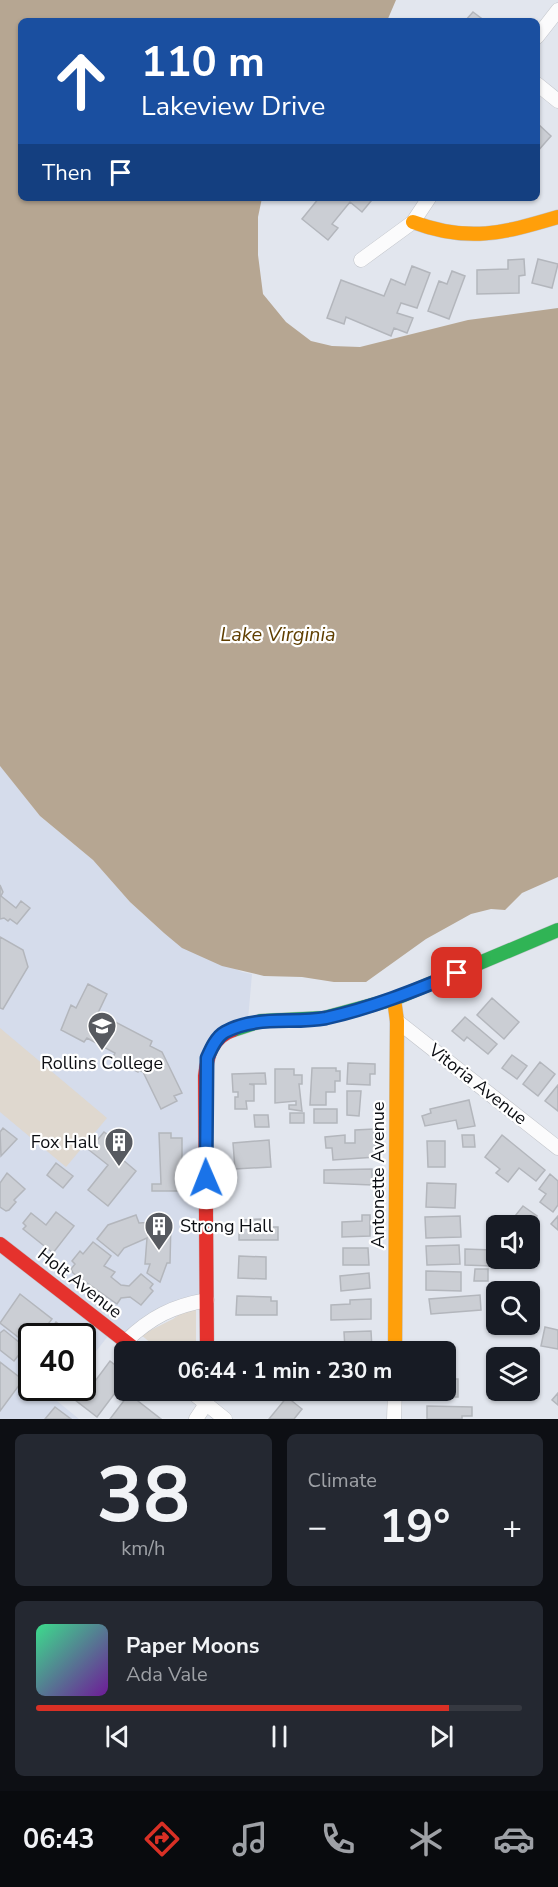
<!DOCTYPE html>
<html lang="en">
<head>
<meta charset="utf-8">
<style>
  :root { --surface:#171b24; --page:#242831; --text:#f1f3f6; --muted:#9ea1a6; --line:#363941; --accent:#d93025 }
  body { margin:0; font-family:"Nunito Sans",sans-serif; background:var(--page); color:var(--text); height:100vh; display:flex; flex-direction:column; font-size:22px; white-space:nowrap }
  * { box-sizing:border-box; margin:0 }
  p { font-size:20px; color:var(--muted) }
  .icon { flex:none; width:33px; height:33px; fill:none; stroke:currentColor; stroke-width:2; stroke-linecap:round; stroke-linejoin:round }
  .map { position:relative; height:1419px; overflow:hidden }
  .sheet { display:flex; flex-direction:column; gap:15px; padding:15px; background:#0d0f14; flex:1 }
  .sheet>* { flex:none }
  .guide { position:absolute; left:18px; top:18px; width:522px; height:183px; border-radius:9px; box-shadow:0 2px 4px #0004; background:#1a4fa0; color:#fff; overflow:hidden }
  .tools { position:absolute; left:486px; top:1215px; display:grid; gap:12px }
  .tools a { display:grid; place-items:center; width:54px; height:54px; border-radius:9px; background:var(--surface); box-shadow:0 2px 4px #0004; font-size:30px }
  .speed { position:absolute; left:18px; top:1323px; display:flex; gap:12px; font-size:30px; font-weight:700; text-align:center }
  .speed>* { display:grid; place-content:center; width:78px; height:78px; border-radius:50%; background:var(--surface); box-shadow:0 2px 4px #0004; line-height:1 }
  .speed .limit { border:3px solid #111; border-radius:9px; background:#fff; color:#111 }
  .pin { position:absolute; display:grid; place-items:center; width:51px; height:51px; color:#fff; margin:-26px; border-radius:12px; box-shadow:0 3px 9px #0006 }
  .me { position:absolute; width:66px; margin:-33px; rotate:359deg; stroke-linejoin:round; filter:drop-shadow(0 0 4px #0008) }
  .turn { display:flex; align-items:center; gap:21px; height:126px; padding:0 24px; font-size:27px }
  .turn .icon { width:78px; height:78px; stroke-width:2.5 }
  .turn b { display:block; font-size:42px; line-height:51px }
  .then { display:flex; align-items:center; height:57px; padding:0 24px; background:#0003; gap:12px; font-size:22px }
  .big { font-size:45px; font-weight:700; line-height:1.1 }
  .sheet .tile { flex:1; display:flex; flex-direction:column; justify-content:center; gap:9px; min-width:0; padding:0 21px; border-radius:9px; background:var(--page) }
  .sheet .dial { align-items:center; gap:0 }
  .dial b { font-size:78px; line-height:1 }
  .song { display:flex; align-items:center; gap:18px }
  .cover { width:72px; height:72px; border-radius:9px; background:linear-gradient(135deg,hsl(150 70% 55%),hsl(280 70% 35%)) }
  .played { height:6px; border-radius:3px; background:linear-gradient(90deg,var(--accent) 85%,var(--line) 85%) }
  .keys { display:flex; justify-content:space-around; direction:ltr }
  .heat { display:flex; justify-content:space-between; align-items:center; font-size:33px; direction:ltr }
  .sheet .tiles { flex:1; display:grid; gap:15px; grid-template-columns:1fr 1fr }
  .tile:last-child { grid-column:span 2 }
  .trip { position:absolute; left:114px; top:1341px; width:342px; height:60px; border-radius:9px; background:var(--surface); box-shadow:0 2px 4px #0004; font-weight:700; line-height:60px; text-align:center }
  .menu { display:flex; height:96px; justify-content:space-around; align-items:center; background:#090b0e; color:var(--muted) }
  .menu .icon { width:42px; height:42px }
  .menu .on { color:var(--accent) }
  .menu b { font-size:27px; color:var(--text) }
  .map>svg:first-child { display:block }
  .built { fill:#d5dceb }
  .green { fill:#dfd8cf }
  .water { fill:#b6a692 }
  .building { fill:#cbced4; stroke:#b3b6bc; stroke-width:1.5 }
  .lines { fill:none; stroke-linecap:round; stroke-linejoin:round }
  .street-casing { stroke:#c0c3c9; stroke-width:15 }
  .fast-casing { stroke:#c0c3c9; stroke-width:15 }
  .slow-casing { stroke:#c0c3c9; stroke-width:15 }
  .jam-casing { stroke:#c0c3c9; stroke-width:15 }
  .street { stroke:#fbfbfc; stroke-width:14 }
  .fast { stroke:#30b455; stroke-width:14 }
  .slow { stroke:#ff9f0a; stroke-width:14 }
  .jam { stroke:#e5322d; stroke-width:14 }
  .route-casing { stroke:#114b97; stroke-width:15 }
  .route { stroke:#1a73e8; stroke-width:10 }
  .labels { text-anchor:middle; dominant-baseline:central; stroke-width:4.5; stroke-linejoin:round; paint-order:stroke }
  .poi-label { font-size:18px; fill:#0c0e13; stroke:#fff }
  .street-label { font-size:18px; fill:#0c0e13; stroke:#fff }
  .water-label { font-size:20px; font-style:italic; fill:#5f3e00; stroke:#fff }
</style>
</head>
<body>
<div class="map">
<svg width="558" height="1419" viewBox="0 0 558 1419">
  <rect width="100%" height="100%" fill="#e2e6ee"/>
  <!-- built -->
  <path class="built" d="M0 766 40 816 93 860 130 902 164 933 242 972 252 974 248 1020 215 1033 201 1293 131 1331H125L0 1237Z
    M0 1252 108 1336 83 1368 82 1336H32V1388H67L57 1401 79 1419H0Z"/>
  <!-- green -->
  <path class="green" d="M0 1028 107 1118 66 1167 0 1112Z
    M196 1302V1351H161L141 1335 173 1319Z"/>
  <!-- water -->
  <path class="water" d="M0 0H396L387 21H21V198H262L258 217V255L263 294 286 322 311 341 332 346 360 347 468 320 558 308V877L522 893 505 910 491 909 471 914 426 939 366 982H334L302 977 264 976 222 966 182 948 164 933 130 902 93 860 40 816 0 766Z"/>
  <!-- building -->
  <path class="building" d="M473 12 485 21H465Z
    M537 123 551 136 537 152Z
    M319 198H368L371 201 362 212 350 202 332 224 338 228 328 240 302 219Z
    M524 259 525 275 519 276V293L477 294V270L508 269V260Z
    M538 259 558 264 552 288 532 283Z
    M412 266 430 273 417 308 401 303 397 313 413 318 407 333 394 328 391 336 346 317 344 324 327 318 341 280 384 296 391 279 405 285Z
    M452 271 465 276 449 319 428 311 439 281 447 284Z
    M0 885 3 892 1 896 16 908 21 901 30 908 17 924 10 919 8 921 4 918 0 919Z
    M0 937 23 950 28 967 3 1009 0 1008Z
    M88 984 107 994 98 1013 152 1041 150 1046 162 1052 182 1093 174 1096 177 1101 161 1109 143 1072 139 1070 138 1072 112 1059 115 1053 87 1038 84 1042 61 1030 71 1005 76 1008Z
    M492 998 519 1022 504 1039 477 1015Z
    M465 1017 497 1044 488 1054 467 1037 464 1041 452 1031Z
    M512 1055 527 1066 517 1079 502 1068Z
    M540 1062 555 1074 538 1096 523 1084Z
    M348 1063 375 1064V1074H370V1085L347 1084Z
    M312 1068H336V1071H340V1081H335V1092H326V1105H310Z
    M275 1069H294V1075H302V1084H299L302 1111 289 1109V1105H296V1101L275 1103Z
    M265 1073 266 1084H249L254 1085V1101H246L247 1109H235V1097H238V1092H233L232 1074Z
    M558 1085V1111L545 1101Z
    M347 1091H361L359 1116 347 1115Z
    M469 1100 475 1126 458 1129 456 1120 425 1126 422 1116 431 1113 430 1109Z
    M314 1109H337V1123H314Z
    M290 1113H304V1123H290Z
    M254 1115H268L269 1127H255Z
    M3 1128 17 1139 1 1156 0 1132Z
    M374 1129 376 1157 333 1160 332 1148H326L325 1137 345 1135V1143H355V1130Z
    M104 1132 115 1140 112 1143 129 1152 123 1160 136 1171 108 1206 88 1190 108 1165 89 1150Z
    M159 1133H171V1138H182V1191H152V1184H161Z
    M462 1135H474L475 1147H463Z
    M502 1135 545 1170 536 1181 519 1168 508 1182 496 1173 500 1169 485 1157Z
    M269 1140 271 1167 235 1169 233 1143Z
    M427 1141H445V1167H428Z
    M56 1163 73 1176 63 1188 47 1175Z
    M372 1169V1185L324 1183V1170Z
    M7 1173 25 1189 14 1200 16 1202 9 1210 6 1211 0 1207V1183Z
    M550 1174 558 1181V1205L553 1212 540 1202 546 1194 539 1189Z
    M427 1183 456 1184 455 1208 426 1207Z
    M523 1206 537 1216 530 1226 515 1216Z
    M56 1212 74 1226 53 1253 23 1229 26 1226 23 1223 31 1213 46 1225Z
    M136 1215 139 1223 171 1221 170 1263H167L160 1282 147 1273 150 1264H145L147 1238 124 1248 118 1256 97 1239 108 1225Z
    M362 1215H370V1236L342 1237V1222L362 1221Z
    M460 1216 461 1237 426 1238 425 1217Z
    M558 1216V1230L551 1224Z
    M263 1219V1227H278V1240H239V1220Z
    M93 1242 111 1256 104 1266 115 1272 111 1277 121 1285 129 1286 141 1274 153 1284 150 1288 153 1291 141 1305 130 1297 121 1298 117 1304 73 1273 71 1269 75 1264 72 1261 80 1251 83 1254Z
    M459 1245 460 1264 427 1265 426 1246Z
    M343 1248H368L369 1265H343Z
    M465 1249 492 1250 491 1266 465 1265Z
    M239 1256 266 1257V1279L238 1278Z
    M475 1269H488V1281H474Z
    M426 1271 461 1272V1291L426 1290Z
    M369 1273 370 1288 341 1291 340 1276Z
    M20 1294 52 1319 39 1336H32L31 1347 0 1323Z
    M480 1295 481 1310 431 1314 429 1299Z
    M237 1296 271 1297V1301H277V1315H236Z
    M371 1299V1319L331 1320V1305L350 1304V1300Z
    M56 1322 64 1328 57 1336H45Z
    M545 1327 558 1330V1349L541 1346Z
    M4 1330 25 1347 14 1361 0 1350V1333Z
    M68 1330 75 1335 74 1336H63Z
    M371 1331 372 1349H345L344 1332Z
    M110 1361 124 1372V1381L97 1417 70 1396 76 1388H82V1382L90 1388Z
    M0 1362 23 1380 0 1411Z
    M446 1379H458V1397H427V1390H446Z
    M558 1393V1405L552 1400Z
    M129 1394 161 1419H110Z
    M287 1397 302 1409 294 1419H269Z
    M427 1406 472 1407V1416H462V1419H427Z
    M55 1407 71 1419H45Z"/>
  <g class="lines">
    <!-- street casing -->
    <g class="street-casing">
      <path id="street" d="M537 37 558 10
        M537 84 558 101
        M361 260 413 222 429 198
        M397 1021 558 1148
        M126 1341C151 1317 173 1306 207 1300
        M189 1390 225 1419
        M196 1419 206 1404V1390
        M394 1419 395 1390"/>
    </g>
    <!-- fast casing -->
    <g class="fast-casing">
      <path id="fast" d="M233 1030 261 1021 324 1018 394 999 558 930"/>
    </g>
    <!-- slow casing -->
    <g class="slow-casing">
      <path id="slow" d="M413 222C468 243 504 233 558 217
        M394 999 397 1021 395 1352"/>
    </g>
    <!-- jam casing -->
    <g class="jam-casing">
      <path id="jam" d="M0 1244 139 1352
        M207 1352 205 1076C207 1056 212 1037 233 1030"/>
    </g>
    <!-- street -->
    <use href="#street" class="street"/>
    <!-- fast -->
    <use href="#fast" class="fast"/>
    <!-- slow -->
    <use href="#slow" class="slow"/>
    <!-- jam -->
    <use href="#jam" class="jam"/>
  </g>
  <g class="lines">
    <!-- route casing -->
    <g class="route-casing">
      <path id="route" d="M206 1178 207 1058C211 1049 216 1037 225 1032 256 1015 293 1024 326 1018 371 1008 414 991 457 973"/>
    </g>
    <!-- route -->
    <use href="#route" class="route"/>
  </g>
  <!-- icons -->
  <defs>
    <g id="university-pin" transform="scale(1.5)"><path d="M0 17L-7.5 6A9.5 9.5 0 1 1 7.5 6Z" fill="#575a60" stroke="#fff"/><path d="M0-5L7-2L0 1L-7-2ZM-4 1L0 2.5L4 1V4Q0 6-4 4Z" fill="#fff"/></g>
    <g id="building-pin" transform="scale(1.5)"><path d="M0 17L-7.5 6A9.5 9.5 0 1 1 7.5 6Z" fill="#575a60" stroke="#fff"/><path d="M-4-6H4V6H1V3H-1V6H-4ZM-2.5-4.3h1.7v1.8h-1.7ZM.8-4.3h1.7v1.8H.8ZM-2.5-1h1.7V.8h-1.7ZM.8-1h1.7V.8H.8Z" fill="#fff"/></g>
  </defs>
  <g fill-rule="evenodd">
    <use href="#university-pin" x="102" y="1026"/>
    <use href="#building-pin" x="119" y="1142"/>
    <use href="#building-pin" x="159" y="1226"/>
  </g>
  <g class="labels">
    <!-- poi labels -->
    <g class="poi-label">
      <text x="102" y="1063">Rollins College</text>
      <text x="98" y="1142" text-anchor="end">Fox Hall</text>
      <text x="180" y="1226" text-anchor="start">Strong Hall</text>
    </g>
    <!-- street labels -->
    <g class="street-label">
      <text transform="translate(478 1084) rotate(38)">Vitoria Avenue</text>
      <text transform="translate(378 1175) rotate(-90)">Antonette Avenue</text>
      <text transform="translate(80 1283) rotate(38)">Holt Avenue</text>
    </g>
    <!-- water labels -->
    <g class="water-label">
      <text x="278" y="634">Lake Virginia</text>
    </g>
  </g>
</svg>
<div class="tools">
<a><svg class="icon" aria-label="sound" viewBox="0 0 24 24"><path d="M4 9h4l5-4v14l-5-4H4zM17 9q2 3 0 6"/></svg></a>
<a><svg class="icon" aria-label="search" viewBox="0 0 24 24"><circle cx="10" cy="10" r="6"/><path d="M15 15l6 6"/></svg></a>
<a><svg class="icon" aria-label="layers" viewBox="0 0 24 24"><path d="M12 4l9 5-9 5-9-5zM3 14l9 5 9-5"/></svg></a>
</div>
<div class="speed"><div class="limit">40</div></div>
<div class="pin" style="left:457px;top:973px;background:#d93025"><svg class="icon" aria-label="arrive" viewBox="0 0 24 24"><path d="M6 21V4h12l-3 4 3 4H6"/></svg></div>
<svg class="me" style="left:206px;top:1178px" viewBox="-20 -20 40 40"><circle r="19" fill="#fff"/><path d="M0-13L10 11 0 6-10 11z" fill="#1a73e8"/></svg>
<div class="trip">06:44 · 1 min · 230 m</div>
<div class="guide">
<div class="turn"><svg class="icon" aria-label="ahead" viewBox="0 0 24 24"><path d="M12 20V5M6 11l6-6 6 6"/></svg><div><b>110 m</b>Lakeview Drive</div></div>
<div class="then">Then<svg class="icon" aria-label="arrive" viewBox="0 0 24 24"><path d="M6 21V4h12l-3 4 3 4H6"/></svg></div>
</div>
</div>
<section class="sheet">
<div class="tiles">
<div class="tile dial"><b>38</b><p>km/h</p></div>
<div class="tile"><p>Climate</p>
<div class="heat"><a>−</a><b class="big">19°</b><a>+</a></div>
</div>
<div class="tile">
<div class="song"><i class="cover"></i><div><b>Paper Moons</b><p>Ada Vale</p></div></div>
<div class="played"></div>
<div class="keys"><svg class="icon" aria-label="previous" viewBox="0 0 24 24"><path d="M18 5L8 12l10 7zM5 5v14"/></svg><svg class="icon" aria-label="pause" viewBox="0 0 24 24"><path d="M8 5v14M16 5v14"/></svg><svg class="icon" aria-label="next" viewBox="0 0 24 24"><path d="M6 5l10 7-10 7zM19 5v14"/></svg></div>
</div>
</div>
</section>
<nav class="menu">
<b>06:43</b>
<svg class="icon on" aria-label="directions" viewBox="0 0 24 24"><path d="M12 3l9 9-9 9-9-9zM9 14v-3h6M13 9l2 2-2 2"/></svg>
<svg class="icon" aria-label="music" viewBox="0 0 24 24"><path d="M9 18V5l10-2v13"/><circle cx="6" cy="18" r="3"/><circle cx="16" cy="16" r="3"/></svg>
<svg class="icon" aria-label="phone" viewBox="0 0 24 24"><path d="M5 4h4l2 5-3 2q2 4 5 5l2-3 5 2v4C11 20 4 13 5 4z"/></svg>
<svg class="icon" aria-label="climate" viewBox="0 0 24 24"><path d="M12 3v18M4 7l16 10M4 17L20 7"/></svg>
<svg class="icon" aria-label="car" viewBox="0 0 24 24"><path d="M5 17H2v-5l4-1 3-4h7l3 4 3 1v5h-3M9 17h6M6 11h13"/><circle cx="7" cy="17" r="2"/><circle cx="17" cy="17" r="2"/></svg>
</nav>
</body>
</html>
